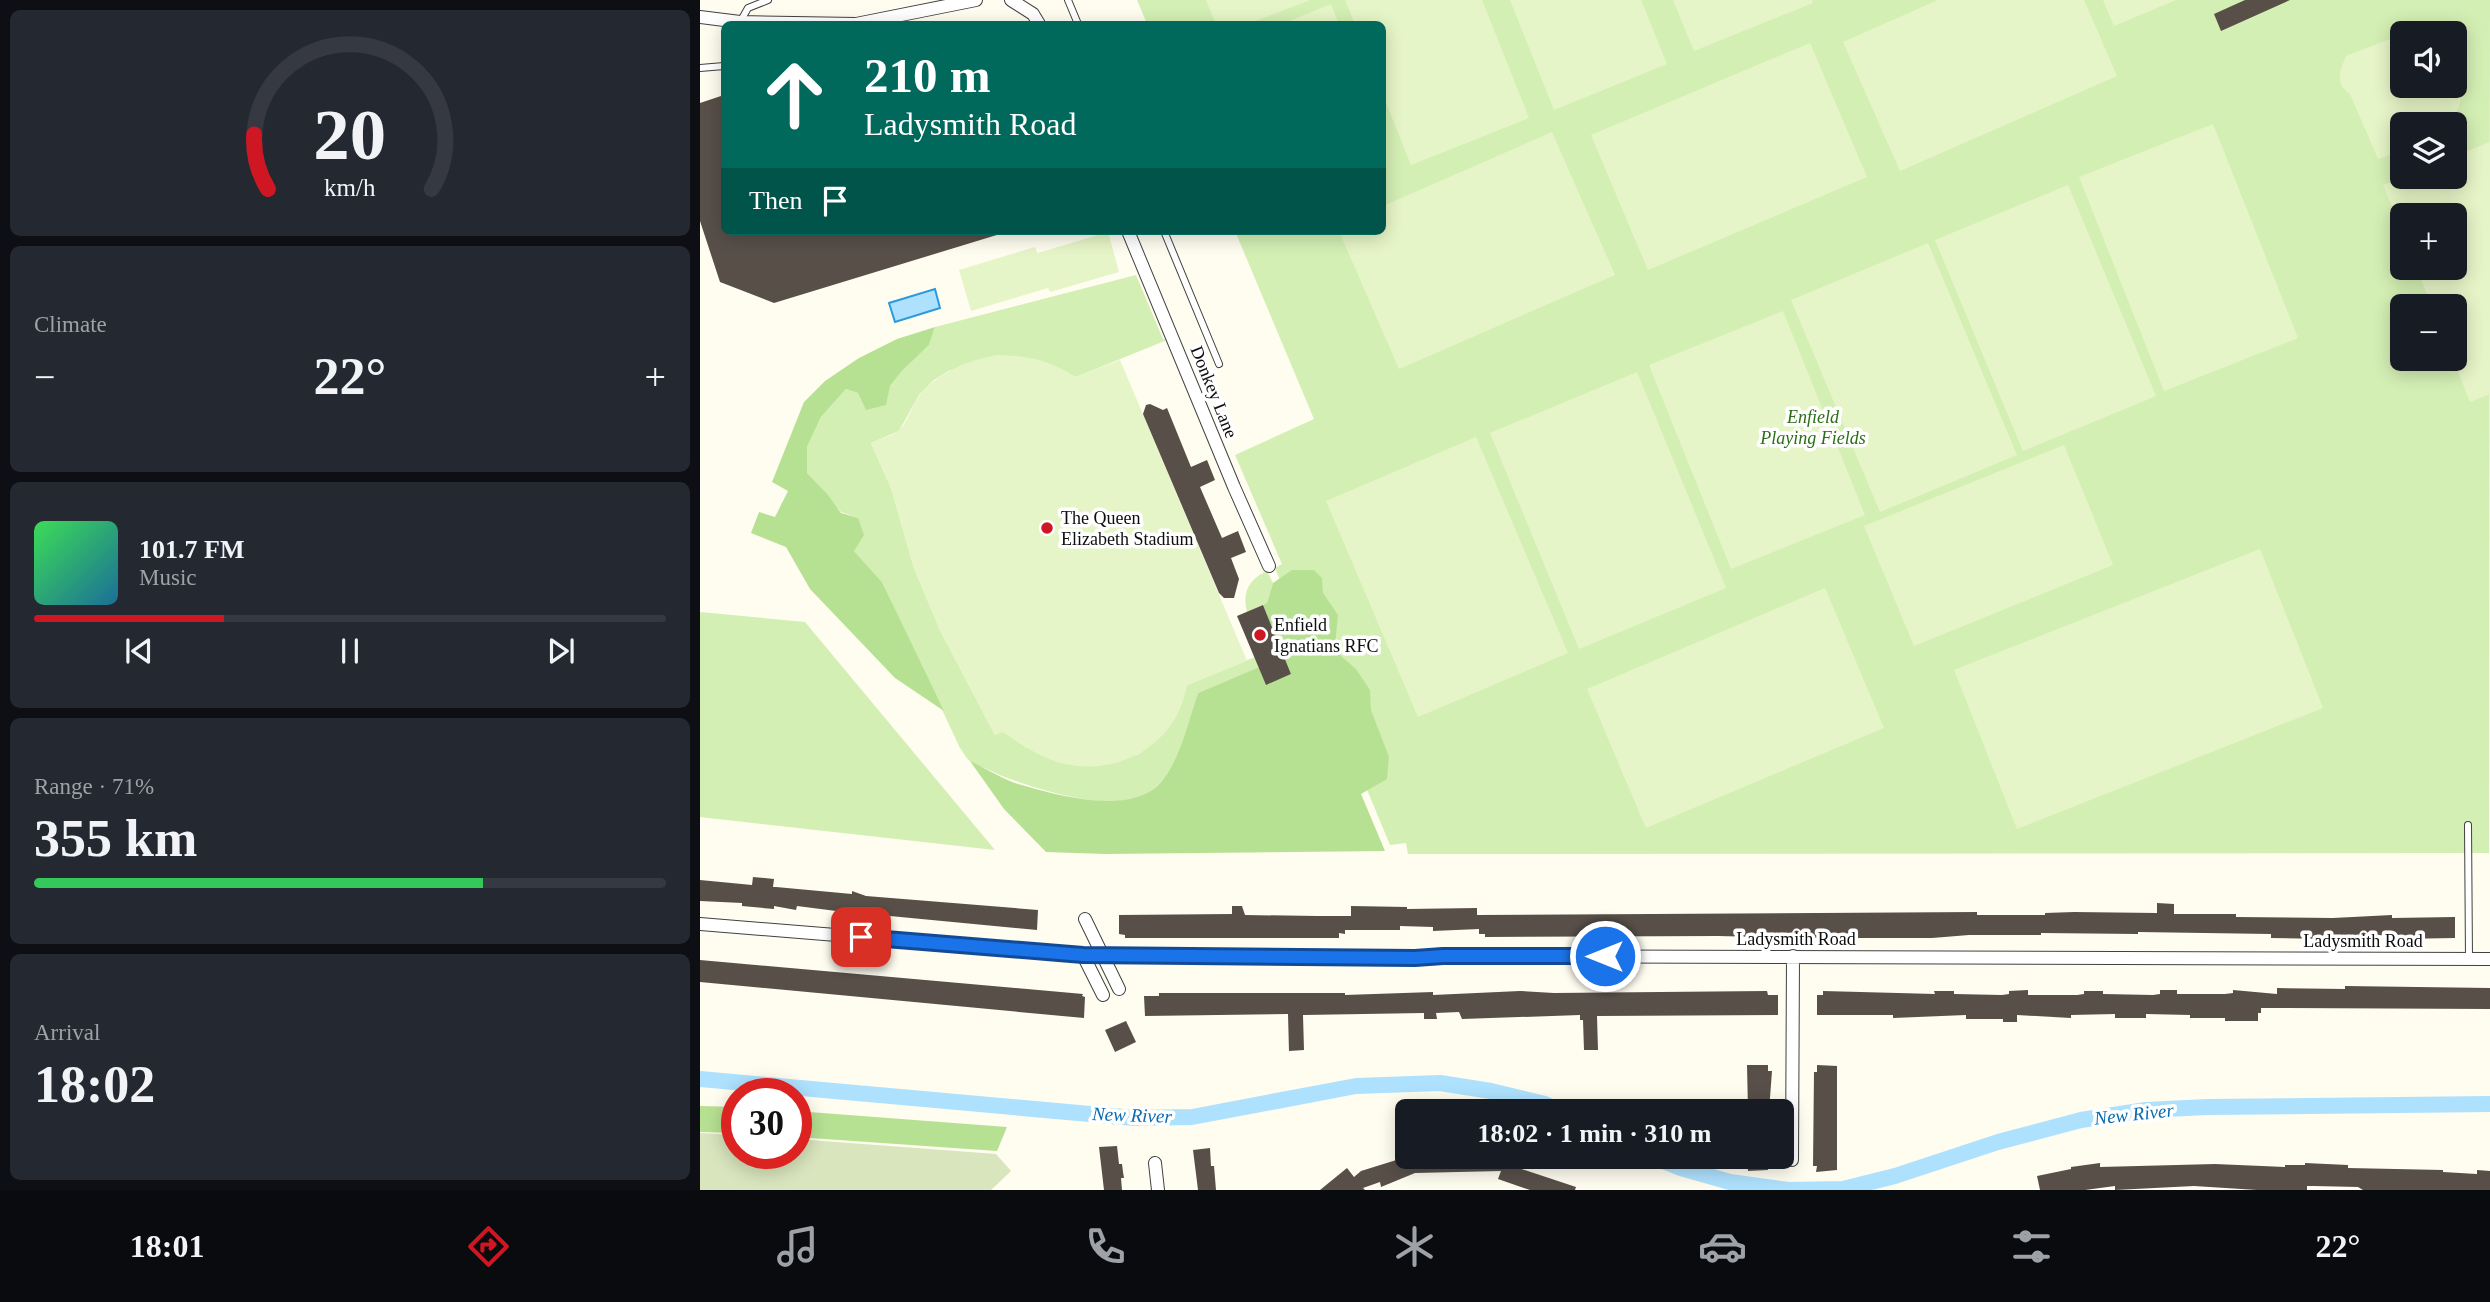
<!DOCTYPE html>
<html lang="en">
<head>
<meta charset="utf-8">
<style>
  :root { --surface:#171b24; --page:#242831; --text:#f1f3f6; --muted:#9ea1a6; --line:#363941; --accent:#cf1623 }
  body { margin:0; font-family:Georgia,serif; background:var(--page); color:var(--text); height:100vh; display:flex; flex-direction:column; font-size:26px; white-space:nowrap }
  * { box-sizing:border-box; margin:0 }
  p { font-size:23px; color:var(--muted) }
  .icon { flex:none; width:38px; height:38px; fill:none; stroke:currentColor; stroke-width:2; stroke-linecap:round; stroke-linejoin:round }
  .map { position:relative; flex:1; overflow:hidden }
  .side { display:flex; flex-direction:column; gap:10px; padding:10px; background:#0d0f14; width:700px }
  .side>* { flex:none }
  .banner { position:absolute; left:21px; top:21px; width:665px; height:214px; border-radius:10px; box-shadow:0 4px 18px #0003; background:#00695c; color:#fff; overflow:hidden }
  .buttons { position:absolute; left:1690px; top:21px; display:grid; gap:14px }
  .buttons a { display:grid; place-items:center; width:77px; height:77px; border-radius:10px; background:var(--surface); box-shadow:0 4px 18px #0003; font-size:35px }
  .speed { position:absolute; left:21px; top:1078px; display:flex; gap:14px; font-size:35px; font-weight:700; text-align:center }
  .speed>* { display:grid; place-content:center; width:91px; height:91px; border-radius:50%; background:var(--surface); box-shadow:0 4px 18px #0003; line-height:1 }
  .speed .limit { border:10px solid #d22; background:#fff; color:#111 }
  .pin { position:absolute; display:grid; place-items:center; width:60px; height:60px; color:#fff; margin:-30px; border-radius:14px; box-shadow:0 4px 10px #0006 }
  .me { position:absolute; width:77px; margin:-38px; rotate:270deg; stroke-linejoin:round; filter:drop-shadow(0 0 5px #0008) }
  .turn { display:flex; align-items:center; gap:24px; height:147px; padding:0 28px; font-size:32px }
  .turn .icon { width:91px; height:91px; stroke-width:2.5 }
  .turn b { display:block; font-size:49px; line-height:60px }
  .then { display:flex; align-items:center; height:66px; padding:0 28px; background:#0003; gap:14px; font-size:26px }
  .big { font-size:52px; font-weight:800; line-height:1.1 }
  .side .widget { flex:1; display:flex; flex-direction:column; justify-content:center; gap:10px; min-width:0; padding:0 24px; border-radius:10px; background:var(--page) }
  .side .dial { align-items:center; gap:0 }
  .dial svg { height:182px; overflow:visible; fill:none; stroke:var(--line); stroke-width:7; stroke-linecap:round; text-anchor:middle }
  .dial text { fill:var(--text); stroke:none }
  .song { display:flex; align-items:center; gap:21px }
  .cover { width:84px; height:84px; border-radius:10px; background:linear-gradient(135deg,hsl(130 70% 55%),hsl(200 70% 35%)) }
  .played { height:7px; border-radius:4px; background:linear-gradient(90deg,var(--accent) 30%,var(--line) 30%) }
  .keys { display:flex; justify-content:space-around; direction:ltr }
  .heat { display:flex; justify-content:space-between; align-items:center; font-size:38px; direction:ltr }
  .charge { height:10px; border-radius:5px; background:linear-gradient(90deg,#34c759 71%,var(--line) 0) }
  .trip { position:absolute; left:695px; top:1099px; width:399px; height:70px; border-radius:10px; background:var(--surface); box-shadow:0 4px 18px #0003; font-weight:800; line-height:70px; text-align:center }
  .tab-bar { display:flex; height:112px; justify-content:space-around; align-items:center; background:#090b0e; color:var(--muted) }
  .tab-bar .icon { width:49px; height:49px }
  .tab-bar .active { color:var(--accent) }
  .tab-bar b { font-size:32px; color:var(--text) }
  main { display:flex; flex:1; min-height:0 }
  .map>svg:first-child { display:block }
  .green { fill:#d4efb4; fill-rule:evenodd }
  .forest { fill:#b7e192 }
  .cemetery { fill:#d9e5bd }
  .pitch { fill:#e6f5c7 }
  .water { fill:#aee1fd; stroke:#2d9adc; stroke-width:2 }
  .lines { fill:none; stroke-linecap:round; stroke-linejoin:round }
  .canal { stroke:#aee1fd; stroke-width:16 }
  .building { fill:#584f49 }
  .service-casing { stroke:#414141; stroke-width:8 }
  .minor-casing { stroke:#414141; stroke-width:14 }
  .service { stroke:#fff; stroke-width:6 }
  .minor { stroke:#fff; stroke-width:12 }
  .route-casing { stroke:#114b97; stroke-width:18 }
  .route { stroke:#1a73e8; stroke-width:12 }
  .poi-dot { fill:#cf1623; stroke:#fff; stroke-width:2.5 }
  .labels { text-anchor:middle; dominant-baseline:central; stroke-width:7; stroke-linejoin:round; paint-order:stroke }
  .street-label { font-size:18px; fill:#0e0e0e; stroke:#fff }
  .park-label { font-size:18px; font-style:italic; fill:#2b6e17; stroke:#fff }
  .poi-label { font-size:18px; fill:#0e0e0e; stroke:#fff; text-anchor:start }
  .water-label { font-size:19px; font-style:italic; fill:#096aaf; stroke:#fff }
</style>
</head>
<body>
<main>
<section class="side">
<div class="widget dial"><svg viewBox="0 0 100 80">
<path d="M14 69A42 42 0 1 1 86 69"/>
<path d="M14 69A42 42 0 0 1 8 45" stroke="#cf1623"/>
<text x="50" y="56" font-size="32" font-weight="700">20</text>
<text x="50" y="72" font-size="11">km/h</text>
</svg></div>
<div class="widget"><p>Climate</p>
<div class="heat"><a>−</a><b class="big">22°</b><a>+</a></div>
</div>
<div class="widget">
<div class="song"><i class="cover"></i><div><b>101.7 FM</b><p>Music</p></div></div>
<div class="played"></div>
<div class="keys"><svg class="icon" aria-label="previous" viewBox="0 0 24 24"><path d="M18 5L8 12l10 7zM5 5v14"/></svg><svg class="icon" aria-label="pause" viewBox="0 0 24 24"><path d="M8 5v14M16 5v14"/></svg><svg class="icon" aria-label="next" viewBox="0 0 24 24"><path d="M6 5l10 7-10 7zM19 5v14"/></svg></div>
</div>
<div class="widget"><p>Range · 71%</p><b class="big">355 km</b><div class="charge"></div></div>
<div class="widget"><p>Arrival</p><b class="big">18:02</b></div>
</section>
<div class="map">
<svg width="1790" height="1190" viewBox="0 0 1790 1190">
  <rect width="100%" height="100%" fill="#fffcf0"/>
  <!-- green -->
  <path class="green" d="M437 0H1790L1789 853 708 854 706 843 690 845 575 568 582 564 535 455 614 419 535 231H682V24H447ZM1703 33H1755V86H1703ZM1703 124H1755V177H1703ZM1703 215H1755V268H1703ZM1703 306H1755V359H1703Z
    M436 275 463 339 467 340 376 377 250 370 234 380 219 395 199 431 171 443 191 488 214 568 240 630 295 735 303 731 327 748 437 755C467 734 477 720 487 685L555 657 559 667 498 693C487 727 479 770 449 793 418 817 322 786 289 770 283 767 274 765 270 761 266 758 263 752 260 748L182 582 153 550 158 518 141 512 107 473V447L121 417 146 389 158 393 190 386 202 371 229 345 235 327Z
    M567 571 573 583 567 603 547 612C542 592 549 579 567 571Z
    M0 612 105 622 295 850 0 817Z"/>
  <!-- forest -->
  <path class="forest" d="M235 327 229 345 202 371 190 386 186 405 166 410 158 393 146 389 121 417 107 447V473L128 495 141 513 158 518 164 535 154 551 182 582 244 711 195 678 110 589 86 547 51 533 59 512 75 517 88 491 72 482 104 402 125 381 159 358 197 339Z
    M592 570H614L622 578 623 593 638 615 635 646 641 656 656 669 670 690 671 710 689 757 687 779 661 794 685 851 405 854 346 852 304 809 270 761C285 768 302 779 318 784 356 795 432 817 461 782 481 758 488 722 498 693L559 667 566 684 591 674 563 605 567 603 573 583Z
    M0 1106 37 1107V1133L0 1132Z
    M96 1111 307 1127 297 1151 96 1137Z"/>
  <!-- cemetery -->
  <path class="cemetery" d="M0 1133 37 1135V1153H96V1139L296 1154 311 1171 291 1190H0Z"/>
  <!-- pitch -->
  <path class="pitch" d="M506 0H610L548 24H516Z
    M645 0H782L829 118 711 165 683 95 682 24H655Z
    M810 0H941L967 64 854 110Z
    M973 0H1112L1113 3 994 51Z
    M1238 0H1384L1417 76 1200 171 1143 42Z
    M1403 0H1476L1414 26Z
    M631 4 639 24H582Z
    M1703 34V86H1755V59C1767 80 1764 105 1749 124H1703V151L1678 159 1650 94C1634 83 1640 72 1646 56Z
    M1110 43 1167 177 948 270 891 135Z
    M1513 124 1598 338 1464 391 1379 177Z
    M852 132 915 275 699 369 639 231H682L683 206Z
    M1790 142V394L1770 402 1753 359H1755V306H1732L1716 268H1755V215H1703V233L1683 185 1703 177H1755V156Z
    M1368 185 1456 396 1323 451 1235 240Z
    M408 232 419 272 350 292 348 288 271 311 259 270 335 247 338 255V253Z
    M1228 243 1317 455 1180 512 1091 300Z
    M1083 311 1165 515 1031 569 949 365Z
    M297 355C330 356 348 360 376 377L420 360 547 661 487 685C485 693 483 703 479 711 459 753 411 774 365 764 342 759 322 745 303 732L295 735 240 630 214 568 191 488 171 443C179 439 189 437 197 432 207 425 212 405 220 395 240 371 267 361 297 355Z
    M937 372 1026 588 879 649 790 433Z
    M776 437 868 653 718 717 626 501Z
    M1364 445 1413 565 1214 646 1164 526Z
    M1560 549 1623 708 1317 829 1254 670Z
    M1125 588 1184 728 946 828 887 689Z"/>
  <!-- water -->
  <path class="water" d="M235 289 240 308 195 322 189 303Z"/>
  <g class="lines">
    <!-- canal -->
    <path class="canal" d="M0 1079 434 1118 492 1117 656 1086 740 1083 791 1091 845 1104 858 1111
      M953 1157 981 1168 1030 1182 1088 1190 1143 1189 1195 1176 1298 1142 1381 1120 1446 1110 1507 1107 1790 1104"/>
  </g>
  <!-- building -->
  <path class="building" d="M1545 0H1590L1521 31 1514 14Z
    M24 95V231H299L300 234 74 303 20 282 0 221V103Z
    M450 404 463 410 467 408 491 467 507 460 515 480 500 487 522 538 538 531 546 552 531 558 539 579 534 598H524L519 593 443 414 446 405Z
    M563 605 591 674 566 685 537 616Z
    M53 877 74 879 73 887H76L152 894V891L166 896 338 910 337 930 190 916V920L163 917 151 915 152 913 97 906 96 910 74 906V909L42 906V903L0 901V880L52 885Z
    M1457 903 1474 904V914H1536V917L1633 918 1692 915V918L1755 917V938L1697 939V935L1628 936V939L1571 938V934L1438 932V934L1341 933V935H1269L1232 938H1102L1018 936 785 937V934H779V929L733 931V927L700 926V930H645V934L639 933V938H425V935L419 934V915L532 914V906H542L545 915 617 916H651V906L707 907V909L777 908V915L1277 912V915H1345V913L1374 912 1457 913Z
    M0 960 383 994 382 996 385 997 384 1018 0 982Z
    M1645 986 1790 988V1009L1561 1008V1013H1558V1021H1525V1018H1490V1015L1446 1014V1018H1415V1014L1371 1015V1018L1317 1015V1022H1303V1019H1266V1015L1193 1018V1015H1117V995H1123V991L1235 994 1234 991H1254V994L1302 995 1309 994V991L1328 990V995H1377L1384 994V991H1403V994L1453 995 1460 994V990H1477V994H1525L1533 993V990L1577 994V988L1645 989Z
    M820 991 854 993 1067 991 1068 995H1078V1015L897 1016 898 1050H884L883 1020H880V1015L762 1019 759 1012 736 1013 737 1019H724V1013L603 1015 604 1050 589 1051 588 1014 445 1016 444 996H459V993H645V995L733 992V995Z
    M426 1021 436 1042 415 1052 405 1030Z
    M1047 1065H1068V1071H1072L1069 1111H1048Z
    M1117 1065 1137 1066V1170L1116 1172 1117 1166H1113L1114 1072H1117Z
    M417 1146 419 1164H422L423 1172 424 1178H421L422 1190H404L399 1147Z
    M510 1148 511 1166H514L516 1190H498L493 1150Z
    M706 1157H791V1159L876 1187 875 1190H830L798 1179 801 1171 715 1173 681 1187 680 1182 663 1188 665 1190H620L647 1168 654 1177 661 1171Z
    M1047 1157H1069L1068 1170 1048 1171Z
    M1400 1163V1167L1515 1164 1585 1167V1165H1605V1163L1648 1165V1168L1743 1170V1172L1777 1174V1170L1790 1171V1190H1663L1658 1187 1614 1186H1607V1190H1557L1494 1186 1415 1190V1186L1385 1190H1340L1337 1176 1371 1169V1167Z"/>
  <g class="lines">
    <!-- service casing -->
    <g class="service-casing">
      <path id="service" d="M368 0 378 24
        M40 22 48 8 68 0
        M0 68 24 66
        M464 231 519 364
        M1768 825 1769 959"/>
    </g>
    <!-- minor casing -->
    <g class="minor-casing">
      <path id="minor" d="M311 0 333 14 339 24
        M0 17 40 22 156 24 276 0
        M428 231 534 487 569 566
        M385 919 419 989
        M0 924 383 955 403 995
        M403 955 715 958 743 956 1790 959
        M1092 1160 1093 956
        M455 1163 458 1190"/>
    </g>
    <!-- service -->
    <use href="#service" class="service"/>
    <!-- minor -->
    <use href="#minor" class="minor"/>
  </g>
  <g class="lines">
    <!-- route casing -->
    <g class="route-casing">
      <path id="route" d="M161 937 383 955 715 958 743 956H905"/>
    </g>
    <!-- route -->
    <use href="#route" class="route"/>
  </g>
  <!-- markers -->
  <g class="poi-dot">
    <circle cx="347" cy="528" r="7"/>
    <circle cx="560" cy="635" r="7"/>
  </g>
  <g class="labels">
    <!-- street labels -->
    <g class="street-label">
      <text transform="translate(514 392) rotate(68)">Donkey Lane</text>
      <text x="1096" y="939">Ladysmith Road</text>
      <text x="1663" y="941">Ladysmith Road</text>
    </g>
    <!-- park labels -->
    <g class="park-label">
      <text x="1113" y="417">Enfield<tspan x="1113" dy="21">Playing Fields</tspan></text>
    </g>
    <!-- poi labels -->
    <g class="poi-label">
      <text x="361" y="518">The Queen<tspan x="361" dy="21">Elizabeth Stadium</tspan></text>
      <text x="574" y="625">Enfield<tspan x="574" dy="21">Ignatians RFC</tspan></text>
    </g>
    <!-- water labels -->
    <g class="water-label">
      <text transform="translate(1434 1114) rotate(-6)">New River</text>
      <text transform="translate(432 1115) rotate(2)">New River</text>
    </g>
  </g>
</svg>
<div class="buttons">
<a><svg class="icon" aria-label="sound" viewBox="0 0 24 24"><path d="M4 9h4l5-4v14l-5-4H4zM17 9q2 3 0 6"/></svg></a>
<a><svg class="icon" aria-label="layers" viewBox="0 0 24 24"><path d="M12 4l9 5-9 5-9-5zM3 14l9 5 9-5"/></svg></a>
<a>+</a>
<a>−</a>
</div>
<div class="speed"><div class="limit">30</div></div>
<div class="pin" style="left:161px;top:937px;background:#d93025"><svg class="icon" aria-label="arrive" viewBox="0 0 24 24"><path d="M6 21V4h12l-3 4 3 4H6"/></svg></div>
<svg class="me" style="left:905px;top:956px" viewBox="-20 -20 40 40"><circle r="17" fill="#1a73e8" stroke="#fff" stroke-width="3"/><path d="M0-11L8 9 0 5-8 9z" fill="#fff"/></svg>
<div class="trip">18:02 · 1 min · 310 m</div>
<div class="banner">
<div class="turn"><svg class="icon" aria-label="ahead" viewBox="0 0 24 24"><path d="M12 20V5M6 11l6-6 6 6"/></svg><div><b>210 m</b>Ladysmith Road</div></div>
<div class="then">Then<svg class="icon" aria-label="arrive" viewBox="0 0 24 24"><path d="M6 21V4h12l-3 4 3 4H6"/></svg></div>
</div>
</div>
</main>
<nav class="tab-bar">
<b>18:01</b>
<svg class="icon active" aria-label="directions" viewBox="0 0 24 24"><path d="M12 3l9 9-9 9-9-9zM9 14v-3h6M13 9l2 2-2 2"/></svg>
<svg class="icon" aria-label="music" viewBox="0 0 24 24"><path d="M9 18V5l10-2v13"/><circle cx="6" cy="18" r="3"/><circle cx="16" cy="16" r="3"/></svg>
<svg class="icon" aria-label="phone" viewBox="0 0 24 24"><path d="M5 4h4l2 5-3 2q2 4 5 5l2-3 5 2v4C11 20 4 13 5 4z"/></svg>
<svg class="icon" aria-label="climate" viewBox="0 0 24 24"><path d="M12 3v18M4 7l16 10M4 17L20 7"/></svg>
<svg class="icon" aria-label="car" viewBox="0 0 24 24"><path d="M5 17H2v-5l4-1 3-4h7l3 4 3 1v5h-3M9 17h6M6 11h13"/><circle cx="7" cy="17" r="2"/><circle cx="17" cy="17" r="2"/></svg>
<svg class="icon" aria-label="filters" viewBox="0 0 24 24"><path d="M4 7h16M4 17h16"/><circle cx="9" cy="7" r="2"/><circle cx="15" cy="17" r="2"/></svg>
<b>22°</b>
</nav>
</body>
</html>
